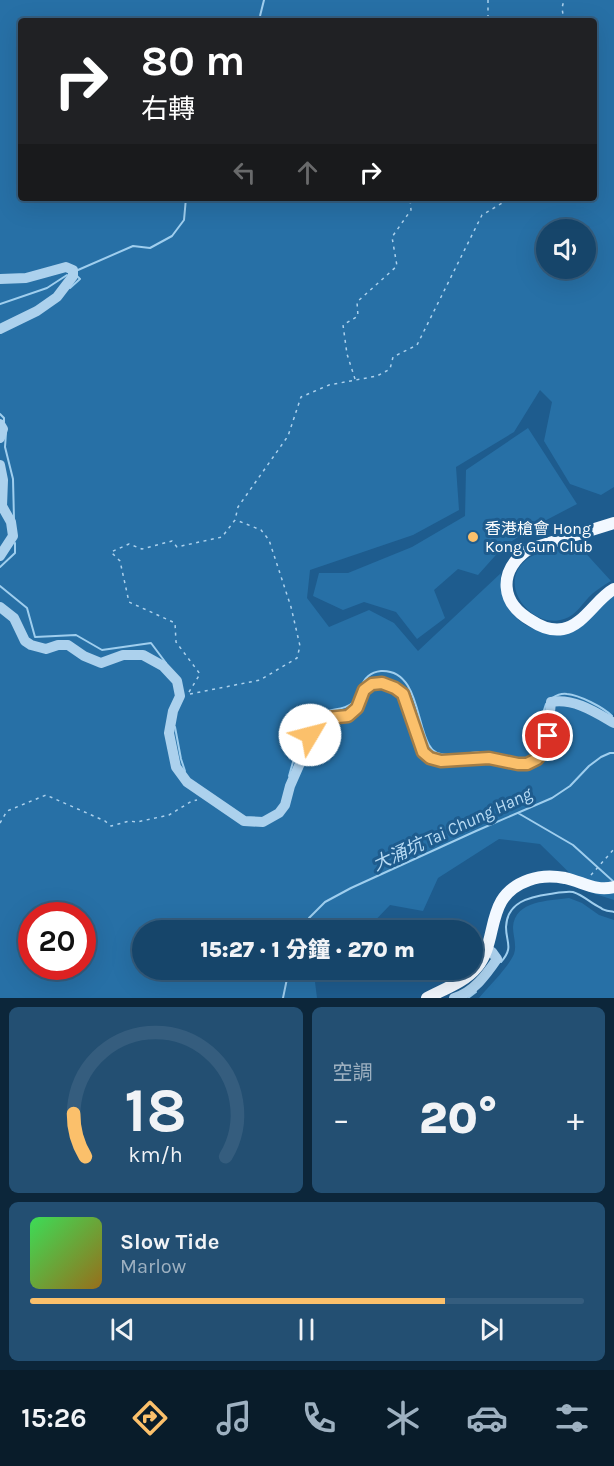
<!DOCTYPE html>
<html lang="zh-TW">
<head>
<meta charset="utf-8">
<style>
  :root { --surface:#16456a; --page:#234f72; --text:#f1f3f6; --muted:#9eb1c1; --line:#355d7e; --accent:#fbc06b }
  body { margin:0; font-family:Karla,"Noto Sans TC",sans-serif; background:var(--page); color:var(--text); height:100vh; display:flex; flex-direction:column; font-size:22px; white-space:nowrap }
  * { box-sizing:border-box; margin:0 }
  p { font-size:20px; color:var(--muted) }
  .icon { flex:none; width:33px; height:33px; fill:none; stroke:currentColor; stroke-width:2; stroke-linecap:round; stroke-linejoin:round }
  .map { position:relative; height:998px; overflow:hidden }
  .panel { display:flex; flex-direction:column; gap:9px; padding:9px; background:#0c263a; flex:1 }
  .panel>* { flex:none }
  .hud { position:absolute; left:18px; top:18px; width:579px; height:183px; border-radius:6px; box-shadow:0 6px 24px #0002,0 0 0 2px var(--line); background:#202124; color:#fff; overflow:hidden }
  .tools { position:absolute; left:536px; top:219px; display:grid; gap:12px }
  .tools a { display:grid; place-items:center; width:60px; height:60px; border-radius:50%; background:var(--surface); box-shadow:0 6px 24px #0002,0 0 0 2px var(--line); font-size:30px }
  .speed { position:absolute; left:18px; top:902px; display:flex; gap:12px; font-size:30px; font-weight:700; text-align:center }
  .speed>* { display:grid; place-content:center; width:78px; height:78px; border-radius:50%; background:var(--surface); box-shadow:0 6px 24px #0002,0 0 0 2px var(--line); line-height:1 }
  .speed .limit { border:9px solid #d22; background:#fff; color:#111 }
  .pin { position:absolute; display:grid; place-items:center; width:51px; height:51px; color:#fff; margin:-26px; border:3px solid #fff; border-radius:50%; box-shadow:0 2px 6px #0007 }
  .me { position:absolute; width:66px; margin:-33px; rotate:53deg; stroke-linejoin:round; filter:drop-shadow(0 0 4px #0008) }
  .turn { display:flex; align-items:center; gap:21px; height:126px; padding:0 24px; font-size:27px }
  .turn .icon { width:78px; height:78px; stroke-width:2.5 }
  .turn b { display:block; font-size:42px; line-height:51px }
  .lanes { display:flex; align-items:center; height:57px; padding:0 24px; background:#0003; justify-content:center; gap:30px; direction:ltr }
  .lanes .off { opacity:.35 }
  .big { font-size:45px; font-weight:800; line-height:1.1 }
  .panel .card { flex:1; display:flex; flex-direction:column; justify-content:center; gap:9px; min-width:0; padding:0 21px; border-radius:9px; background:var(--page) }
  .panel .dial { align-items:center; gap:0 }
  .dial svg { height:156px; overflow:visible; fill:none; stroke:var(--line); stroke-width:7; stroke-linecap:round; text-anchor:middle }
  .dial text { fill:var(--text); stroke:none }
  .song { display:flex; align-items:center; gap:18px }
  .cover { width:72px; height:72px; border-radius:9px; background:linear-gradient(135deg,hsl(130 70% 55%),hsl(40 70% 35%)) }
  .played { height:6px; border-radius:3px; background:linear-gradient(90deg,var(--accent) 75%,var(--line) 75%) }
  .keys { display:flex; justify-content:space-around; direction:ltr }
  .heat { display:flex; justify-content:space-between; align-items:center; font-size:33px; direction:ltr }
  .panel .tiles { flex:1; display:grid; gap:9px; grid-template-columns:1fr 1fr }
  .card:last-child { grid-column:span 2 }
  .trip { position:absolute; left:132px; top:920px; width:351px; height:60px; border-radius:30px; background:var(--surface); box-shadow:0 6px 24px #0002,0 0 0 2px var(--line); font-weight:800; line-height:60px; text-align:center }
  .tabs { display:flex; height:96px; justify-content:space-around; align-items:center; background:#091c2a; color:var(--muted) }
  .tabs .icon { width:42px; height:42px }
  .tabs .selected { color:var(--accent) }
  .tabs b { font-size:27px; color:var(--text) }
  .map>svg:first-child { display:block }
  .green { fill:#2770a6; fill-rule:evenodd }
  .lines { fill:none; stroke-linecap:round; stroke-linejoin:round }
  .stream { stroke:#9fceee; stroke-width:2 }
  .path { stroke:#acd1ed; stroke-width:1.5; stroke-dasharray:3 4.5; stroke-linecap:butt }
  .minor { stroke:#acd1ed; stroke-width:10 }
  .major { stroke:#f2f8ff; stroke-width:12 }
  .route-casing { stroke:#a37d46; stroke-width:15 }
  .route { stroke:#fbc06b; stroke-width:10 }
  .poi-dot { fill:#fbc06b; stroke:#1e5c8e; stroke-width:2 }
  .labels { text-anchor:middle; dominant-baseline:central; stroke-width:6; stroke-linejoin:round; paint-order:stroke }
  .poi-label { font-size:16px; fill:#fff; stroke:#1e5c8e; text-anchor:start }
  .water-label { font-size:18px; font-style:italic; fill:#b8dbf4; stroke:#1e5c8e }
</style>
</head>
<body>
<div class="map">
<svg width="614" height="998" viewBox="0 0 614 998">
  <rect width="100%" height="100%" fill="#1e5c8e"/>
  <!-- green -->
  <path class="green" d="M0 0H614V487L601 495 570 484 544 441 552 402 540 390 514 432 456 467 459 510 413 535 310 570 307 598 329 627 369 610 394 623 418 651 501 573C498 612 524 632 560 635L614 596V712L611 720 614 722V900L589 892 540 844 499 839 438 878 423 911 390 905 366 930H142V969H328L315 982 317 998H0ZM21 21H594V198H21ZM546 230H585V268H546ZM32 915H82V966H32Z
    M528 428 577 504 533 527 503 547 478 575 458 569 434 590 445 618 417 639 396 612 364 602 343 610 313 596 319 573H348L412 547 465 516 466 470Z
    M567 546 580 547 611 581C604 585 598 589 592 594 582 603 577 615 564 619 534 630 497 587 524 562 535 551 553 551 567 546Z
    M569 898 582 903 599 915 614 920V998H479C489 986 508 968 514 954 517 945 513 936 513 927 515 900 549 901 569 898Z"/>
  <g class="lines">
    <!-- stream -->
    <path class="stream" d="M258 21 260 16 264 0
      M78 270 133 246 150 248 172 236 184 220 186 198
      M70 288 80 279 77 276
      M0 304 47 288 67 275
      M0 414 4 418V422
      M6 433 5 447 13 479 14 519
      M0 567 15 553V543
      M0 586 27 608 35 637 76 635 102 650 151 643 166 663
      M361 688C364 678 371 672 381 671 418 669 416 723 429 745 433 753 440 755 448 755
      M552 698C557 695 561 693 567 694 579 695 603 707 612 716
      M313 721C325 705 341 714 355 701
      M175 727 181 759 185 771
      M543 733 542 716 546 704
      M454 755 479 752 490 753
      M289 776 293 762 301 745
      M518 813 573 845 614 882
      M302 930 309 918 325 902 351 888 476 831 552 798 570 786 589 766 601 757 610 753H614
      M501 962C514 947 506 943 506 927 507 902 529 897 550 894 557 893 566 891 573 892 585 896 590 903 601 908 604 911 610 911 614 912
      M283 998 289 969
      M468 998 476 992"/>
    <!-- path -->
    <path class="path" d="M488 0V21
      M564 21 562 8 564 0
      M355 379 347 354 343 325 358 316 357 302 397 266 392 237 411 210 410 198
      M189 692 200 674 176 642 175 623 129 602 120 561 111 552 129 544 142 549 172 541 177 547 222 537 235 520 238 507 288 436 301 397 329 385 377 376 390 369 393 357 417 345 482 215 504 202 508 198
      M190 694 260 680 297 658 300 646 291 607 269 540 261 530 236 520
      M0 823 7 811 46 795 105 821 111 826 129 821 137 822 169 815 192 801 197 800
      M591 875 614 849"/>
    <!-- minor -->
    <path class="minor" d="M0 279 26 278 66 267 73 270V276L57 297 37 311 0 329
      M0 424 3 429 0 438
      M0 465 3 480 2 506 11 522 13 536 0 556
      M0 607 14 618 25 641 31 645 46 649 58 645H68L84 656 101 663 123 655H143L163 666 177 681 180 696 173 711 169 733 176 767 187 782 244 821 263 822 279 813 285 805 290 786 301 761 310 735 316 724 328 719 348 716 357 708 365 690 372 684 382 683 395 688 403 694 423 752 430 758 441 761 489 758 518 764H527L537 759 543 752 552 719 550 712 551 702C574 698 595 712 614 723
      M454 998C473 993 486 975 497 959L492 952 486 949"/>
    <!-- major -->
    <path class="major" d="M614 523 527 550C498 572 500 603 532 621 541 627 552 631 563 629 584 625 596 599 614 589
      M427 998C444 989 465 982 477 967 500 939 483 896 529 880 540 876 554 876 565 878 583 882 596 892 614 887"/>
  </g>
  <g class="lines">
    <!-- route casing -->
    <g class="route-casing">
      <path id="route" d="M310 735 316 724 327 718 348 716 357 708 364 690 372 684 382 683 395 688 403 694 423 752 430 758 441 761 489 758 518 764H527L537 759 543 752 548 736"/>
    </g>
    <!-- route -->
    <use href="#route" class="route"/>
  </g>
  <!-- markers -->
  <circle class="poi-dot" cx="473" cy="537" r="6"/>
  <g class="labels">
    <!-- poi labels -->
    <g class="poi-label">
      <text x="485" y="528">香港槍會 Hong<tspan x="485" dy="18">Kong Gun Club</tspan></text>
    </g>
    <!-- water labels -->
    <g class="water-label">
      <text transform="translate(452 829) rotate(-25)">大涌坑 Tai Chung Hang</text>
    </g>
  </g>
</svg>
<div class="tools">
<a><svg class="icon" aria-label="sound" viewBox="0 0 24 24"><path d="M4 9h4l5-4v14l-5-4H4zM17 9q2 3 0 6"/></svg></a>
</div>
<div class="speed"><div class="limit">20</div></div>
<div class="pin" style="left:548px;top:736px;background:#d93025"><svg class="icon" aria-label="arrive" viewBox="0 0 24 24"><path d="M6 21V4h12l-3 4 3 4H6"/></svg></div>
<svg class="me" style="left:310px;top:735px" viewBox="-20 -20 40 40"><circle r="19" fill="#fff"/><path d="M0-13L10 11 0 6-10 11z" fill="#fbc06b"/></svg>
<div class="trip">15:27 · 1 分鐘 · 270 m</div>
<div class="hud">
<div class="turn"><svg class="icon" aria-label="right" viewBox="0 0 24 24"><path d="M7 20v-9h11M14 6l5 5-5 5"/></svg><div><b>80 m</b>右轉</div></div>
<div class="lanes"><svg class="icon off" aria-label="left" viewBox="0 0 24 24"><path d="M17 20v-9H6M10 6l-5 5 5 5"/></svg><svg class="icon off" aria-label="ahead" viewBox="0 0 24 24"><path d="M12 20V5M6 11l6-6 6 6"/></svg><svg class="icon" aria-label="right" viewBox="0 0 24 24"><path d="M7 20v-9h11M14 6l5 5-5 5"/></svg></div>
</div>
</div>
<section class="panel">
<div class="tiles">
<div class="card dial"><svg viewBox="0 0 100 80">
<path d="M14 69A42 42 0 1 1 86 69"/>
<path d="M14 69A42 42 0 0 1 8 47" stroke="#fbc06b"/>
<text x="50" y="56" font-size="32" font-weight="700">18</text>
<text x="50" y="72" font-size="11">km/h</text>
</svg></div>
<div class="card"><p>空調</p>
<div class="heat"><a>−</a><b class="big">20°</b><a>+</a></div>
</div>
<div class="card">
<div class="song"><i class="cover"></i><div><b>Slow Tide</b><p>Marlow</p></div></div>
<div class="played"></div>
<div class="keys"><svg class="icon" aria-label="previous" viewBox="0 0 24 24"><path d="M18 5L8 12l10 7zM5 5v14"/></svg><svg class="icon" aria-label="pause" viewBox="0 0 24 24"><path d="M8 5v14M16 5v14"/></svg><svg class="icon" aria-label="next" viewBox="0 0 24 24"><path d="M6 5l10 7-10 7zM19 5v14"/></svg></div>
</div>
</div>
</section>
<nav class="tabs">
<b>15:26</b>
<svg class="icon selected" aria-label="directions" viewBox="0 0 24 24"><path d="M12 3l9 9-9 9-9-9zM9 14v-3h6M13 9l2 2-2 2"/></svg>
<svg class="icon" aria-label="music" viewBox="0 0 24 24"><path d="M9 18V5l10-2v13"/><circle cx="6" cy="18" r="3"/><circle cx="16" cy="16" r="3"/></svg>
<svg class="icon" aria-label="phone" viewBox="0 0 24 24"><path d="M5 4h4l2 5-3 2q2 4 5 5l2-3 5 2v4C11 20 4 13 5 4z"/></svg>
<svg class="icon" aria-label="climate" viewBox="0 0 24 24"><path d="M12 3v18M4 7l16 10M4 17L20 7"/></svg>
<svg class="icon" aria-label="car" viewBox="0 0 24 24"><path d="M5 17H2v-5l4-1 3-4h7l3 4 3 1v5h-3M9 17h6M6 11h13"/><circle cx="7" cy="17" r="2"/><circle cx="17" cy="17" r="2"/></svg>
<svg class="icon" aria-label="filters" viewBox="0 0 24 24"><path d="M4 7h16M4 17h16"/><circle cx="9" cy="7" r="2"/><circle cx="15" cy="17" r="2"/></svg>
</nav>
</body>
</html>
